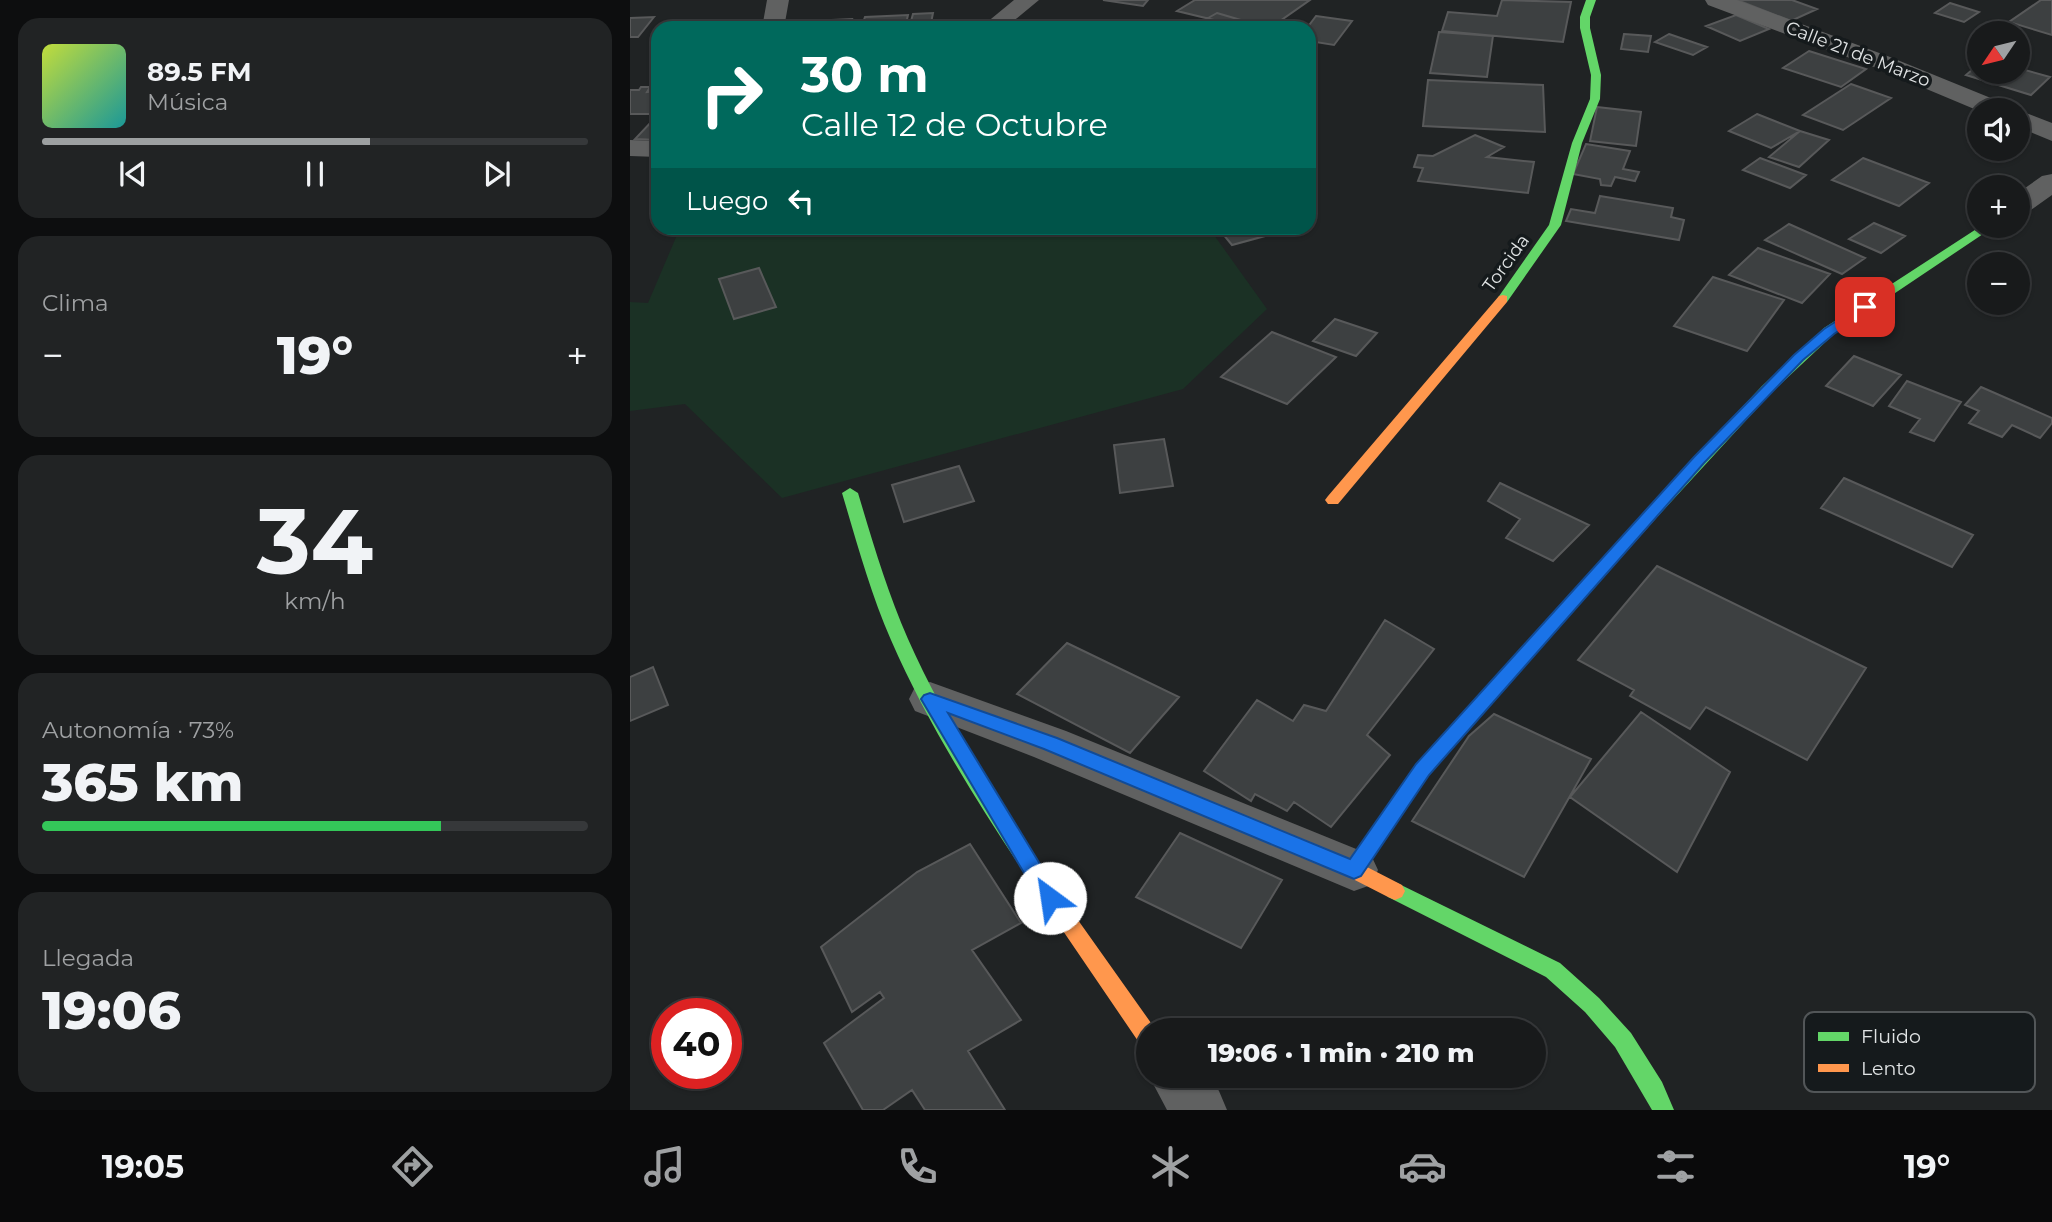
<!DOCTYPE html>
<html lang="es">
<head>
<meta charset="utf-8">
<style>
  :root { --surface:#181a1b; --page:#212324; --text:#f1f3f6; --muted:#9fa1a3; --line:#36383a; --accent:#9da0a1 }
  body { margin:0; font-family:Montserrat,sans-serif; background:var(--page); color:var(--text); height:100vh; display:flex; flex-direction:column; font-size:26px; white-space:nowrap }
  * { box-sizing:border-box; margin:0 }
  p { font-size:23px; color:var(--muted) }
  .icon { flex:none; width:38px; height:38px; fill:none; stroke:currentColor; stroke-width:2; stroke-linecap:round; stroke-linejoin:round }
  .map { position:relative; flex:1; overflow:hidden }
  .drawer { display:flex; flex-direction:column; gap:18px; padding:18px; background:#0d0e0f; width:630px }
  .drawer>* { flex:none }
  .banner { position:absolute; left:21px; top:21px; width:665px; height:214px; border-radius:21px; box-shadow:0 2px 5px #0004,0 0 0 2px var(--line); background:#00695c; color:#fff; overflow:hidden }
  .needle { width:46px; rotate:235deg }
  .buttons { position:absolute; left:1337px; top:21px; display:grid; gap:14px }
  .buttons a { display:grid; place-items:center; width:63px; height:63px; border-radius:50%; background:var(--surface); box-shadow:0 2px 5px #0004,0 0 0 2px var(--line); font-size:35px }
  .speed { position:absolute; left:21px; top:998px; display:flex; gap:14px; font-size:35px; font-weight:700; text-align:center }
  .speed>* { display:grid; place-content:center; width:91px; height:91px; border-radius:50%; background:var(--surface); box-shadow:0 2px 5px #0004,0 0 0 2px var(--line); line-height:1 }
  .speed .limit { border:10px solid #d22; background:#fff; color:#111 }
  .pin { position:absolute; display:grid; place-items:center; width:60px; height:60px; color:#fff; margin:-30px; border-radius:14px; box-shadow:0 4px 10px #0006 }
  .me { position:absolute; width:77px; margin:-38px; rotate:329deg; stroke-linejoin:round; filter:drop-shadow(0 0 5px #0008) }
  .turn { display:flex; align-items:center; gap:24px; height:147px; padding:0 35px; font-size:32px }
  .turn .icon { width:91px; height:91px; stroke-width:2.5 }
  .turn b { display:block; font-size:49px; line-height:60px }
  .then { display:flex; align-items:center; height:66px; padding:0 35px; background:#0003; gap:14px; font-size:26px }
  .big { font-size:52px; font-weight:800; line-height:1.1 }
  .drawer .card { flex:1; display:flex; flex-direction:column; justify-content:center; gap:10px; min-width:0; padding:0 24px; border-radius:21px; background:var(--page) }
  .drawer .dial { align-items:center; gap:0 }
  .dial b { font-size:91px; line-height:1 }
  .song { display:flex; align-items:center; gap:21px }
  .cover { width:84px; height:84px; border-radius:10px; background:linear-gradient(135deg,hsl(70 70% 55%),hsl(180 70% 35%)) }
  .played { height:7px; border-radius:4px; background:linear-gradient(90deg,var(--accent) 60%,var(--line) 60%) }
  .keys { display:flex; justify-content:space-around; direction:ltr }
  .heat { display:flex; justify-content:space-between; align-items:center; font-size:38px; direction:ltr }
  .charge { height:10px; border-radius:5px; background:linear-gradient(90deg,#34c759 73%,var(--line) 0) }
  .trip { position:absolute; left:506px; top:1018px; width:410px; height:70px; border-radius:35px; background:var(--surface); box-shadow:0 2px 5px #0004,0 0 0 2px var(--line); font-weight:800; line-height:70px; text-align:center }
  .menu { display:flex; height:112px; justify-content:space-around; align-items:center; background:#0a0a0b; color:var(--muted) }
  .menu .icon { width:49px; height:49px }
  .menu .current { color:var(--accent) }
  .menu b { font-size:32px; color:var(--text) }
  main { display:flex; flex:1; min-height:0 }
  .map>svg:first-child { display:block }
  .green { fill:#1b3125 }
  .building { fill:#3d4041; stroke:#58595a; stroke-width:2 }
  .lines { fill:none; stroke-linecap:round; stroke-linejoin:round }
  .street { fill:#606161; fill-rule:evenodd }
  .fast { fill:#63d668; fill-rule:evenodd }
  .slow { fill:#ff974d; fill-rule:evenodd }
  .route { fill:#1a73e8; stroke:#114b97; stroke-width:2 }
  .labels { text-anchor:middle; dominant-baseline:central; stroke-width:7; stroke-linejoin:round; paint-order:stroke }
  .far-street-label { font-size:18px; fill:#e0e3e4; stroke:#151a1c }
  .key { fill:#151a1c; stroke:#525658; stroke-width:2 }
  .key-label { font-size:19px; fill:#e0e3e4 }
</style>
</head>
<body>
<main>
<section class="drawer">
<div class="card">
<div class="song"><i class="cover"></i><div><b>89.5 FM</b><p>Música</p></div></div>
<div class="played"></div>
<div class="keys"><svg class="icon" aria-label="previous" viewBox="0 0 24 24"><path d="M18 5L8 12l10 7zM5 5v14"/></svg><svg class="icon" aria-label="pause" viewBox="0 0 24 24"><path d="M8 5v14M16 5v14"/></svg><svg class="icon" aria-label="next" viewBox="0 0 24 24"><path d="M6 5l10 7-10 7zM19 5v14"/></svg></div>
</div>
<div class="card"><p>Clima</p>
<div class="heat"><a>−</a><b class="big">19°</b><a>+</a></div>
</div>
<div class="card dial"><b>34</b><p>km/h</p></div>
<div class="card"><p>Autonomía · 73%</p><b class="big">365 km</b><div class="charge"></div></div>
<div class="card"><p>Llegada</p><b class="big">19:06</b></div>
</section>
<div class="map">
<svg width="1422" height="1110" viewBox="0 0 1422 1110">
  <rect width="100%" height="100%" fill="#202324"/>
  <!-- green -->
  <path class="green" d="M50 228H579L637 309 553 389 152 498 55 404 0 411V302L18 303Z"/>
  <!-- building -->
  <path class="building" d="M473 0H518L513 6Z
    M565 0H680L640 28H617L547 11Z
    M872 0 941 2 933 42 812 31 818 12 867 16Z
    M1107 0H1162L1187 9 1161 21Z
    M1411 0H1422V35L1379 22Z
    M1320 3 1349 12 1334 22 1305 13Z
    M303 13 300 28H279L283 14Z
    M587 13 638 28 564 26Z
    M278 15 275 28H231L235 17Z
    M1106 15 1139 29 1110 41 1076 26Z
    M686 16 722 21 704 45 679 41 677 28Z
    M24 17 8 37H0V18Z
    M222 19 219 28H177L180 21Z
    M809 32 863 36 857 77 800 73Z
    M994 34 1021 36 1018 52 991 49Z
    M1039 34 1077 47 1063 55 1025 42Z
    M1179 51 1236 69 1211 87 1153 68Z
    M1349 64V72H1388V68L1420 77 1401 95 1336 75Z
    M798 80 913 85 915 132 793 126Z
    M1221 84 1261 98 1213 130 1173 115Z
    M11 87H20L17 92 28 91V114H0V90H9Z
    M967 107 1011 112 1006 146 960 141Z
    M1127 114 1170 131 1141 148 1099 131Z
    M24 119H28V140L5 139Z
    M1170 131 1199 140 1169 167 1139 157Z
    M845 135 874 147 857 157 904 162 898 193 788 181 793 168 784 167 788 155 803 156Z
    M956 144 1000 151 993 169 1009 172 1005 181 985 177 981 186 971 185 970 179 943 174Z
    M1130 158 1176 175 1160 188 1113 170Z
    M1233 158 1299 183 1269 206 1202 180Z
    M970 196 1043 208 1041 217 1054 220 1049 240 936 221 941 209 965 213Z
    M1244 223 1275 236 1251 253 1219 239Z
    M1159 224 1235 258 1212 274 1135 240Z
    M588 228H654L657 230 602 245Z
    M1128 248 1200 274 1172 303 1099 275Z
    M129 268 146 307 104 319 89 279Z
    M1083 277 1154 300 1117 351 1044 326Z
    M705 319 747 333 726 356 683 341Z
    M642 332 706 357 657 404 591 377Z
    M1224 356 1271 375 1243 406 1196 386Z
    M1277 381 1331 402 1304 441 1280 432 1290 419 1259 406Z
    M1351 387 1422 418V423L1410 438 1382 425 1372 437 1339 423 1349 411 1335 405Z
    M534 439 543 486 490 493 484 445Z
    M329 466 344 501 274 522 262 485Z
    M1214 478 1343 535 1322 567 1191 508Z
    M870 483 959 525 923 561 876 538 890 519 858 501Z
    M1027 566 1236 668 1177 760 1076 707 1060 729 1000 696 1004 690 948 660Z
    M755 620 804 649 737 735 760 755 701 827 664 802 657 811 625 794 621 801 574 771 627 700 663 721 674 705 696 711Z
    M437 643 549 697 500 753 387 694Z
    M23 667 38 705 0 721V677Z
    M1011 712 1100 772 1047 872 940 797Z
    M864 714 961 759 894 877 782 821 839 736Z
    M550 833 652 880 611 948 506 897Z
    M340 844 391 923 342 950 391 1020 338 1051 375 1110H295L282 1090 253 1110H233L194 1043 254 998 250 992 222 1012 191 947 287 872Z"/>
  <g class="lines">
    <!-- street -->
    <path class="street" d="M137 0H159L154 28H132Z
      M384 0H409L375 28H350Z
      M1075 0H1107L1260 57 1378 105 1382 110 1349 111 1244 67 1078 5Z
      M1388 110 1422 123V141L1388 127Z
      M0 140 28 141V157L0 156Z
      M1422 174V195L1398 212 1388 214V193L1412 176Z
      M300 682 436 731 741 855 748 870 741 885 724 891 404 757 285 711 279 699 285 687Z
      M519 1076H579L589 1091 597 1110H537Z"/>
    <!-- fast -->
    <path class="fast" d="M956 0H966L960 17V28L971 75 970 99 952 143 931 225 877 302H869L867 299 919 225 942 143 960 99 961 75 950 28V17Z
      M1351 226H1365L1204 334 1142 392 1028 516H1018L1015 512 1018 508 1132 386 1194 328Z
      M220 488 228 493C243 543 257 591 278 639 321 736 383 825 443 913L446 919 443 925 436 928 429 925C368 834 305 741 261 640 240 592 227 543 212 493Z
      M765 882 930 963 969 998 1001 1033 1032 1082 1044 1110H1022L985 1047 955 1012 916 977 758 897 755 891 758 885Z"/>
    <!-- slow -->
    <path class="slow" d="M873 295 877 296V302L708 504H698L695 500 698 496 869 296Z
      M1023 507 1028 508 1031 512 1028 516 799 774 737 867 772 885 775 891 772 897 765 900 758 897 717 876 714 870 717 864 787 764 1018 508Z
      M436 910 443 913 526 1030 518 1031V1047L510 1044 429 925 426 919 429 913Z"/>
  </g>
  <!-- route -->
  <path class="route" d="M1235 303 1240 304V310L1204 334 1173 360 1074 463 799 775 731 876 724 879 717 876 414 749 318 713 427 892 430 898 427 905 420 907 413 905 291 699 294 695 300 693 427 738 720 859 786 764 1064 457 1164 355 1194 329Z"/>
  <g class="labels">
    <!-- far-street labels -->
    <g class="far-street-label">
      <text transform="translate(1228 54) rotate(21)">Calle 21 de Marzo</text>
      <text transform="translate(876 263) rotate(-54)">Torcida</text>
    </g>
  </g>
  <!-- legend -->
  <rect x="1174" y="1012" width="231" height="80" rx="10" class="key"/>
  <rect x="1188" y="1032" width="31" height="9" fill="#63d668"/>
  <rect x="1188" y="1064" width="31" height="8" fill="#ff974d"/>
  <g class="key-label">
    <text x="1231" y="1043">Fluido</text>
    <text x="1231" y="1075">Lento</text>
  </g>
</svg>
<div class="buttons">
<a><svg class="needle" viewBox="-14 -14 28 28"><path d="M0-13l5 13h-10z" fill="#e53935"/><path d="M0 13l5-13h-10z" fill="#9fa1a3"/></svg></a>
<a><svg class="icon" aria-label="sound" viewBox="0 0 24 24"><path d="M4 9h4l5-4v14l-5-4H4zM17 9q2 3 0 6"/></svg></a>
<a>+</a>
<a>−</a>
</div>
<div class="speed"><div class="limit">40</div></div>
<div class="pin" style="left:1235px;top:307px;background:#d93025"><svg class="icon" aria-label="arrive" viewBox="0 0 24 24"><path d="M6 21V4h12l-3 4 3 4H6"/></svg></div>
<svg class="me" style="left:420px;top:898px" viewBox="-20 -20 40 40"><circle r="19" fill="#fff"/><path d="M0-13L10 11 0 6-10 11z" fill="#1a73e8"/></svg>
<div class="trip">19:06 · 1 min · 210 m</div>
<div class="banner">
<div class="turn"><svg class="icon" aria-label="right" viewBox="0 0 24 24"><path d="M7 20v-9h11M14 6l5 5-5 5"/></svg><div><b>30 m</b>Calle 12 de Octubre</div></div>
<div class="then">Luego<svg class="icon" aria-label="left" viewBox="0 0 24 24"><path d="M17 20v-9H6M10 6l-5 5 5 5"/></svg></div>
</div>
</div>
</main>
<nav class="menu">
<b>19:05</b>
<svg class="icon current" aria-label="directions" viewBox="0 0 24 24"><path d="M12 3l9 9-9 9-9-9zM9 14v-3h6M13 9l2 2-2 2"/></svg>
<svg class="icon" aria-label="music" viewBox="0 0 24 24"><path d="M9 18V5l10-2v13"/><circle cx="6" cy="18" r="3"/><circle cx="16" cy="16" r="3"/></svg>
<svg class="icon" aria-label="phone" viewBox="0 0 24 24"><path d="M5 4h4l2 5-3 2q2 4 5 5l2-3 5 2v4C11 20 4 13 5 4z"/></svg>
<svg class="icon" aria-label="climate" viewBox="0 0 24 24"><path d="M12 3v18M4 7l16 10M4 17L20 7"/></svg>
<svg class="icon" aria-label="car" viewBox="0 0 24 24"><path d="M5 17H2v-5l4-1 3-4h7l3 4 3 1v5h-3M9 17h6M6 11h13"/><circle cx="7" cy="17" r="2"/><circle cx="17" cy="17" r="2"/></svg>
<svg class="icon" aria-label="filters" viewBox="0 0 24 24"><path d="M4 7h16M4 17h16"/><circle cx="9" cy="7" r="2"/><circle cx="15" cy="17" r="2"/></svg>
<b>19°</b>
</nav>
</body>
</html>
